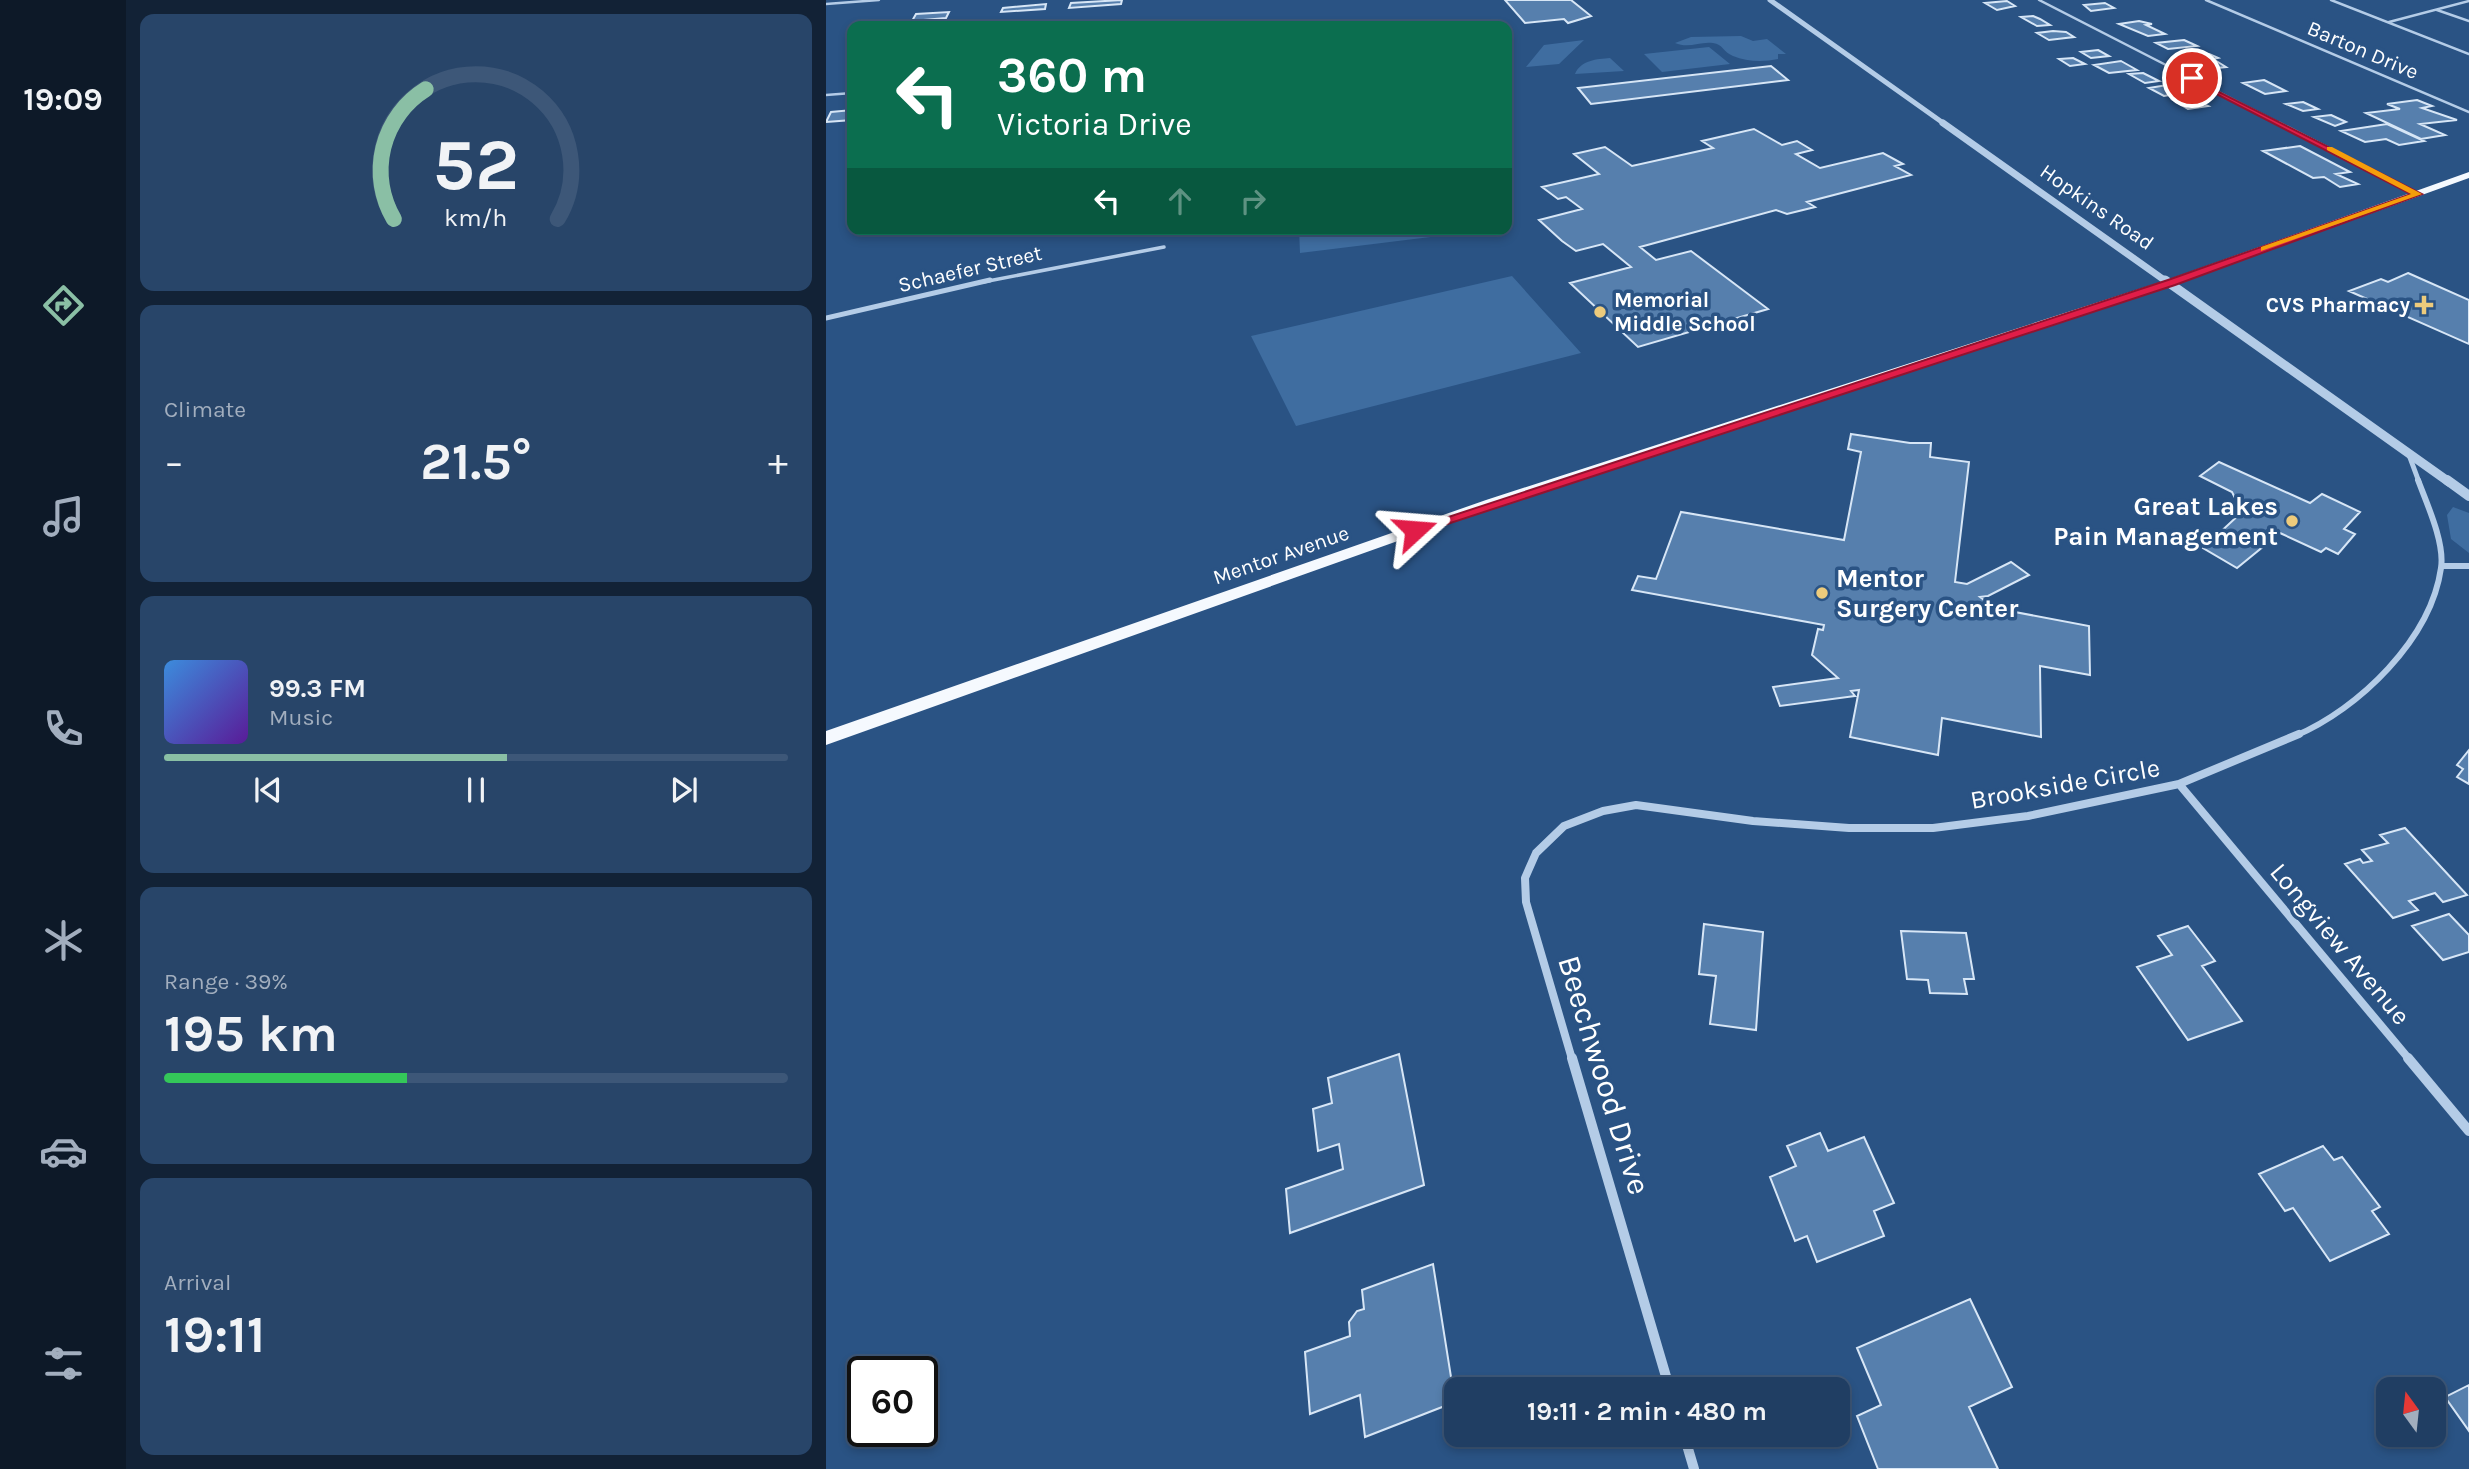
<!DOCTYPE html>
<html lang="en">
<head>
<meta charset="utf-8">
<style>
  :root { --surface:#203e63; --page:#284569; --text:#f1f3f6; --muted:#a2aebe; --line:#3d5778; --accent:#8abfa5 }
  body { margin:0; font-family:Karla,sans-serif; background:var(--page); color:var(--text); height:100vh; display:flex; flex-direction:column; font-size:26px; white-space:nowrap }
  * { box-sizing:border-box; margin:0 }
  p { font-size:23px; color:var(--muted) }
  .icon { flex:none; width:38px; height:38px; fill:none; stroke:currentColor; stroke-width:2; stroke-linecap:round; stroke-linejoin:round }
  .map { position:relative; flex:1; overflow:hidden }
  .side { display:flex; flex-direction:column; gap:14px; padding:14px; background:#122236; width:700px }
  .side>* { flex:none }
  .banner { position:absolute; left:21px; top:21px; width:665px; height:214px; border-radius:14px; box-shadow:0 4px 10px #0003,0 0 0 2px var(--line); background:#0b6e4f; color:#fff; overflow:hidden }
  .needle { width:46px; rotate:345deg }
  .tools { position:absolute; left:1550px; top:1377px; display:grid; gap:14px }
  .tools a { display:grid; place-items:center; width:70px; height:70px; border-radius:14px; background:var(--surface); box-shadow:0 4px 10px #0003,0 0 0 2px var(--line); font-size:35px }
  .speed { position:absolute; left:21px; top:1356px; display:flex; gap:14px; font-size:35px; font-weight:700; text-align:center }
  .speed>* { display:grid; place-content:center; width:91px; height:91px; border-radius:50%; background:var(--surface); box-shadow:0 4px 10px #0003,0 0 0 2px var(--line); line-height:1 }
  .speed .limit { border:4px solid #111; border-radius:10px; background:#fff; color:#111 }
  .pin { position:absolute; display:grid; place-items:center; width:60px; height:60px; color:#fff; margin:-30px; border:4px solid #fff; border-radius:50%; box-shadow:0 2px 7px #0007 }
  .me { position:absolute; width:77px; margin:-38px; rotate:71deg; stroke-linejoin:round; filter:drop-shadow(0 0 5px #0008) }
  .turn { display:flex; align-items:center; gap:24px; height:147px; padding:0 35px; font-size:32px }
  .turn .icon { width:91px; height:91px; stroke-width:2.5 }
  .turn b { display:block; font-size:49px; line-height:60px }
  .lanes { display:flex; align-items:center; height:66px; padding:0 35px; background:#0003; justify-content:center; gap:35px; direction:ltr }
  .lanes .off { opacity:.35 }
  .big { font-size:52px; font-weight:700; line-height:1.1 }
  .side .tile { flex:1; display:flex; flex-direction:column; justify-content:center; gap:10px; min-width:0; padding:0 24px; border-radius:14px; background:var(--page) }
  .side .dial { align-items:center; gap:0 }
  .dial svg { height:182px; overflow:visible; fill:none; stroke:var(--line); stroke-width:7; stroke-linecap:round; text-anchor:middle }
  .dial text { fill:var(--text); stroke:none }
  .song { display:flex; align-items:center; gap:21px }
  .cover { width:84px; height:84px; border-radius:10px; background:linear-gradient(135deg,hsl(210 70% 55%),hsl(270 70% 35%)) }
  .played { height:7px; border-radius:4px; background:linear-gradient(90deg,var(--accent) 55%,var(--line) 55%) }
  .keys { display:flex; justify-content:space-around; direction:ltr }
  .heat { display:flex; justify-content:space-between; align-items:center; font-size:38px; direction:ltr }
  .charge { height:10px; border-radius:5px; background:linear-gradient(90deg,#34c759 39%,var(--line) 0) }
  .trip { position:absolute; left:618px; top:1377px; width:406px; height:70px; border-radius:14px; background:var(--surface); box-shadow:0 4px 10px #0003,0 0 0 2px var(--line); font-weight:700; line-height:70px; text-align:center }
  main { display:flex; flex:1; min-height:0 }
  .dock { display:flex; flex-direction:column; width:126px; justify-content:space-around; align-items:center; background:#0d1928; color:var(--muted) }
  .dock .icon { width:49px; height:49px }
  .dock .selected { color:var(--accent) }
  .dock b { font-size:32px; color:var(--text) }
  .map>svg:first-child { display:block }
  .green { fill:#3f6da0 }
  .building { fill:#567fad; stroke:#d7e6f6; stroke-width:2 }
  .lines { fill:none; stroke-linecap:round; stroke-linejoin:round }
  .minor-far5 { stroke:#b4cce7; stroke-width:2.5 }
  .minor-far4 { stroke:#b4cce7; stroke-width:3.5 }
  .minor-far3 { stroke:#b4cce7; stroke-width:5 }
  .minor-far2 { stroke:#b4cce7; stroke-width:6 }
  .minor-far1 { stroke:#b4cce7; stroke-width:8 }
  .minor { stroke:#b4cce7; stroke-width:10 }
  .tertiary-far3 { stroke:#b4cce7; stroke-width:5 }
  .tertiary-far2 { stroke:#b4cce7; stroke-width:7 }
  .tertiary-far1 { stroke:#b4cce7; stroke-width:9 }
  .tertiary { stroke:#b4cce7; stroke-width:10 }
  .primary { fill:#f5f9fe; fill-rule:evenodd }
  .route { fill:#e11d48; stroke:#92132f; stroke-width:2 }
  .slow { fill:#f59e0b }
  .poi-dot { fill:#edcb7c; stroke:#2a5384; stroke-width:2.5 }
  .labels { text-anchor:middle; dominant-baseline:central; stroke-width:7; stroke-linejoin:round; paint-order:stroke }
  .far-street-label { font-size:21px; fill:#fff; stroke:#2a5384 }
  .far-poi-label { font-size:21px; font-weight:bold; fill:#fff; stroke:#2a5384; text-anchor:start }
  .poi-label { font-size:26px; font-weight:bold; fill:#fff; stroke:#2a5384; text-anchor:end }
  .street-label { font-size:26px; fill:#fff; stroke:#2a5384 }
  .near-street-label { font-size:32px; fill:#fff; stroke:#2a5384 }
</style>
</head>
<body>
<main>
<nav class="dock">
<b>19:09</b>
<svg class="icon selected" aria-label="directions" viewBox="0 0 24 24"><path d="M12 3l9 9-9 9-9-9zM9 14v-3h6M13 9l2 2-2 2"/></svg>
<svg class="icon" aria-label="music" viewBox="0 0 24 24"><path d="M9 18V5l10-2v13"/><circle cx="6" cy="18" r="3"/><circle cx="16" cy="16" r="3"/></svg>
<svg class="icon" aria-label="phone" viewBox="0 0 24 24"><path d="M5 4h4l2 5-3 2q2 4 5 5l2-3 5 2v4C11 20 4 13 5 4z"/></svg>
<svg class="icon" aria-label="climate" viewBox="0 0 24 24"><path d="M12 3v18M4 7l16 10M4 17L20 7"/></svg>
<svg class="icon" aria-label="car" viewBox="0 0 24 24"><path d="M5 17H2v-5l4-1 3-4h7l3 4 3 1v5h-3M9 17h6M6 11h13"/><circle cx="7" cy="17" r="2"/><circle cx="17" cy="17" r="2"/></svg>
<svg class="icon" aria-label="filters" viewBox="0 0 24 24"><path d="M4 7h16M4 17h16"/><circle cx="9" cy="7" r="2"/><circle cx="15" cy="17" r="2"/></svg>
</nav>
<section class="side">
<div class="tile dial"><svg viewBox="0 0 100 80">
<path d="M14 69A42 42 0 1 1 86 69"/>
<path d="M14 69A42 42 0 0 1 28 12" stroke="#8abfa5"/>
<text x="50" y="56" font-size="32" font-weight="700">52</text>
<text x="50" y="72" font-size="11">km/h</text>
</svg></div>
<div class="tile"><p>Climate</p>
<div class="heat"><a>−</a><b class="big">21.5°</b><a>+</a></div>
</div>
<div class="tile">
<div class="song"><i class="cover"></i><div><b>99.3 FM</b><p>Music</p></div></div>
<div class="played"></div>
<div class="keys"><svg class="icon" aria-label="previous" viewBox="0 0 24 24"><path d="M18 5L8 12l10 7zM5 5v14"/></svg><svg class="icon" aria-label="pause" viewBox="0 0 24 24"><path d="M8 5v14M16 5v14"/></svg><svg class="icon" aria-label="next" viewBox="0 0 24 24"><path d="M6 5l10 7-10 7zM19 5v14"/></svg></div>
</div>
<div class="tile"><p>Range · 39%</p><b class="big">195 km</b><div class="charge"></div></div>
<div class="tile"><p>Arrival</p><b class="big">19:11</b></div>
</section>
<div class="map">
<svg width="1643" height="1469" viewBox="0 0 1643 1469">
  <rect width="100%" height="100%" fill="#2a5384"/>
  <!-- green -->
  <path class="green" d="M915 36 927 41 941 39 960 54H952V59C938 62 921 62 907 56 897 52 897 44 887 43 874 41 863 49 849 43L865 37Z
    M758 40 733 64 700 67 718 45Z
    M883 47 904 64 836 72 818 54Z
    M784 58 798 71 749 74C755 60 771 59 784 58Z
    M473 229H627L629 234 474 253Z
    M686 276 755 353 470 426 425 336Z
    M1627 507 1643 513V553L1625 539 1621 515Z"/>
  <!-- building -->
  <path class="building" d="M296 0 295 4 243 8 245 3Z
    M679 0H745L765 16 742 23 738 19 699 23Z
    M1181 1 1189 6 1171 10 1159 3Z
    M1279 3 1288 8 1265 11 1258 5Z
    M220 4 219 9 175 12 177 8Z
    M123 12 120 18 86 21 90 14Z
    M1207 16 1214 19 1224 25 1211 26 1195 17Z
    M1313 21 1326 24 1320 25 1339 34 1322 36 1293 24Z
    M1227 31 1240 32 1248 37 1223 40 1211 33Z
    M1358 40 1371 46 1342 49 1330 43Z
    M1272 50 1283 56 1265 58 1255 52Z
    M1383 54 1392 58 1387 59 1400 67 1383 69 1368 61 1379 60 1371 55Z
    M1247 58 1259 64 1244 66 1233 59Z
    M1295 61 1311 70 1283 73 1268 65Z
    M945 66 962 80 765 104 752 88Z
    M1317 73 1333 81 1319 83 1303 74Z
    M1438 80 1460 91 1439 94 1417 83Z
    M1341 85 1356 93 1338 96 1323 88Z
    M1364 97 1373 102 1382 106 1362 109 1347 100Z
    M1591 100 1606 106 1596 108 1631 120 1594 124 1619 135 1595 139 1540 113 1574 109 1561 104Z
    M1477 102 1492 109 1477 111 1460 104Z
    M26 110V120L0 122 5 112Z
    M1505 115 1520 122 1509 126 1488 117Z
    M1561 124 1598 141 1573 145 1560 139 1539 142 1515 131Z
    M928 129 956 145 971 141 986 150 970 154 994 168 1057 153 1077 164 1069 166 1085 175 981 202 989 207 961 214 950 210 814 247 830 260 865 251 942 309 812 347 744 283 805 267 777 244 750 251 736 241 713 220 756 209 740 197 732 199 716 187 773 174 748 154 779 147 806 166 887 148 876 141Z
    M1474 146 1524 172 1510 174 1532 184 1514 187 1498 177 1487 178 1437 151Z
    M1582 273 1643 300V344L1523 291 1555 279 1562 282Z
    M1025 434 1084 443H1105L1104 457 1143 462 1129 582 1141 584 1185 562 1203 575 1162 596 1154 597 1158 600 1157 606 1263 626 1264 675 1214 666 1215 737 1116 718 1112 755 1024 737 1033 690 1025 691 1029 696 954 706 947 687 1012 678 986 655 992 629 997 630 998 625 806 590 812 576 830 579 855 512 1018 540 1035 452 1022 449Z
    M1393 462 1484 503 1496 494 1534 512 1518 529 1529 534 1512 554 1500 548 1495 552 1454 533 1411 568 1377 548 1416 512 1406 492 1374 476Z
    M1643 750V784L1631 777 1637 769 1631 765Z
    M1579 828 1641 895 1617 902 1609 893 1583 901 1592 910 1567 918 1519 864 1534 859 1537 863 1546 861 1536 850 1562 843 1554 835Z
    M1623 914 1643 935V952L1617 960 1586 926Z
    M878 924 937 932 930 1030 884 1024 890 976 873 974Z
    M1362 926 1389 961 1376 966 1416 1021 1362 1040 1311 967 1346 955 1332 936Z
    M1075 931 1140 933 1148 979H1138L1141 994 1104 993 1102 980 1081 979Z
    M573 1054 598 1185 464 1233 460 1189 517 1169 513 1144 492 1151 487 1109 506 1103 502 1078Z
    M994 1133 1002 1151 1038 1137 1068 1203 1048 1211 1058 1236 991 1262 981 1236 969 1241 944 1177 970 1166 961 1146Z
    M1497 1146 1508 1160 1516 1157 1554 1207 1546 1211 1563 1234 1504 1261 1467 1208 1459 1211 1433 1174Z
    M607 1264 629 1402 539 1437 534 1395 484 1414 479 1352 524 1336 523 1322 531 1311 538 1309 536 1290Z
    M1144 1299 1186 1387 1143 1407 1172 1469H1052L1031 1416 1055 1405 1031 1348Z
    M1643 1385V1431L1619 1397Z"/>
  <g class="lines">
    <!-- minor-far5 -->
    <path class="minor-far5" d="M1213 0 1457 125
      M1380 0 1643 112
      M1505 0 1643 54
      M0 4 53 0
      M1611 10 1643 21
      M1563 22 1643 1
      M0 95 26 93"/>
    <!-- minor-far4 -->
    <path class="minor-far4" d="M1453 123 1592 194
      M157 282 338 247"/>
    <!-- minor-far3 -->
    <path class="minor-far3" d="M0 318 164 280
      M1583 455 1593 482"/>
    <!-- minor-far2 -->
    <path class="minor-far2" d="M1616 566H1643
      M1469 736C1533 709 1605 639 1615 568 1619 543 1601 504 1592 480"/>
    <!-- minor-far1 -->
    <path class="minor-far1" d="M1353 784 1583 1059
      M746 1059 700 902 699 878 710 853 738 826 777 811 810 805 927 821 1023 828H1107L1202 816 1353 784 1473 734"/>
    <!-- minor -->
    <path class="minor" d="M746 1058 844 1390
      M1582 1058 1643 1131
      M858 1435 868 1469"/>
    <!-- tertiary-far3 -->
    <path class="tertiary-far3" d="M944 0 1120 125"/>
    <!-- tertiary-far2 -->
    <path class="tertiary-far2" d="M1117 123 1341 282"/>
    <!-- tertiary-far1 -->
    <path class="tertiary-far1" d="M1339 280 1623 482"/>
    <!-- tertiary -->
    <path class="tertiary" d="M1621 480 1643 496"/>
    <!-- primary -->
    <path class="primary" d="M1643 172V178L1349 284 670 506 0 745V731L660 500 1341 280Z"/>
  </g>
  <!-- route -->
  <path class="route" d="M1363 77 1596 194 1349 285 594 533 583 530 1342 280 1585 194 1363 80Z"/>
  <!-- slow -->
  <path class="slow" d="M1501 147H1506L1596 194 1435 251V247L1585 194 1501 150Z"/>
  <!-- markers -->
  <g class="poi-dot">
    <path d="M1594.5 294.5h7v7h7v7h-7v7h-7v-7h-7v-7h7z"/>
    <circle cx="774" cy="312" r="7"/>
    <circle cx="1466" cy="521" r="7"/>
    <circle cx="996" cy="593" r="7"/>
  </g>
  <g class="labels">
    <!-- far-street labels -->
    <g class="far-street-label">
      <text transform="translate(1537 50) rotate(23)">Barton Drive</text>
      <text transform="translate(1271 207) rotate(35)">Hopkins Road</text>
      <text transform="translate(144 269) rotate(-13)">Schaefer Street</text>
      <text transform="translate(455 555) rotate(-19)">Mentor Avenue</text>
    </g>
    <!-- far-poi labels -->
    <g class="far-poi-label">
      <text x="788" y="300">Memorial<tspan x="788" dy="24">Middle School</tspan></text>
      <text x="1584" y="305" text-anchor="end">CVS Pharmacy</text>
    </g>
    <!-- poi labels -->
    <g class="poi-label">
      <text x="1452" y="506">Great Lakes<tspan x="1452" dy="30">Pain Management</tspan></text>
      <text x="1010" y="578" text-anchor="start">Mentor<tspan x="1010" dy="30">Surgery Center</tspan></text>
    </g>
    <!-- street labels -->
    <g class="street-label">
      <text transform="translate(1239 784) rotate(-10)">Brookside Circle</text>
      <text transform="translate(1514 944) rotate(50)">Longview Avenue</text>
    </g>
    <!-- near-street labels -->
    <g class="near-street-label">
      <text transform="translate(778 1075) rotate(73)">Beechwood Drive</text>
    </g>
  </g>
</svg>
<div class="tools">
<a><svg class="needle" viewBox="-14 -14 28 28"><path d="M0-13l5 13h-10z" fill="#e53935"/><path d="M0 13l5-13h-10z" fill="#a2aebe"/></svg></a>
</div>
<div class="speed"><div class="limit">60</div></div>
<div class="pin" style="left:1366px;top:78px;background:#d93025"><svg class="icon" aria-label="arrive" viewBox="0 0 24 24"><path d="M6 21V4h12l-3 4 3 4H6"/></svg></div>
<svg class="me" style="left:589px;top:530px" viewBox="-20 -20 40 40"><path d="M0-17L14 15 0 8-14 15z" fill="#e11d48" stroke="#fff" stroke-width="4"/></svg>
<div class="trip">19:11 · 2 min · 480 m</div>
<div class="banner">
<div class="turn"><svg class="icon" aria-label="left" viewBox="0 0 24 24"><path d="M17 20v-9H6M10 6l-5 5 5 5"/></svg><div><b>360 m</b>Victoria Drive</div></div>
<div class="lanes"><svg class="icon" aria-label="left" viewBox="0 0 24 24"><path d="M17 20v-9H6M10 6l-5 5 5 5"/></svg><svg class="icon off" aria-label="ahead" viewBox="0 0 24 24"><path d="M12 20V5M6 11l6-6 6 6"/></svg><svg class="icon off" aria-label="right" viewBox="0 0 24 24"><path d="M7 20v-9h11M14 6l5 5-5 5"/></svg></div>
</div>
</div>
</main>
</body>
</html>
